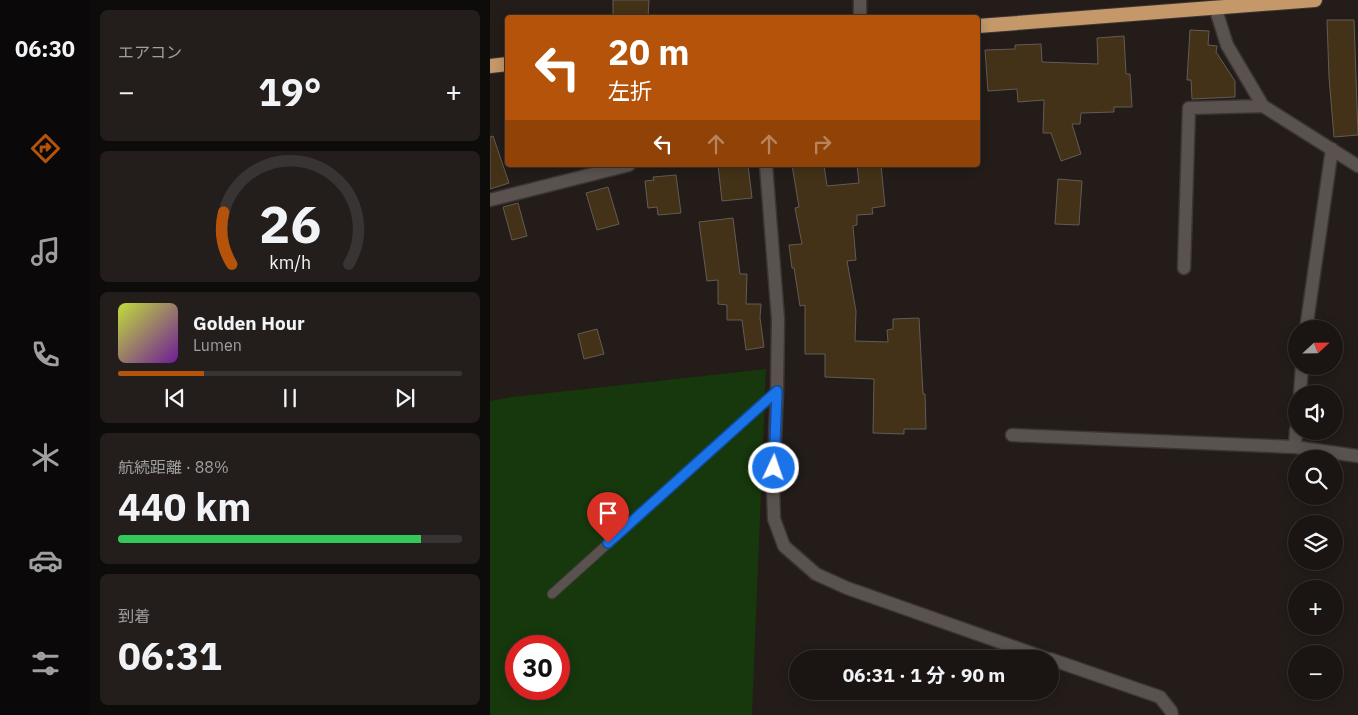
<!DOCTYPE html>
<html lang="ja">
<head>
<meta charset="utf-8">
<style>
  :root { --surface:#1a1513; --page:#231e1c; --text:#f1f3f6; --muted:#9f9fa0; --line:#383433; --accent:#b45309 }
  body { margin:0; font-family:"IBM Plex Sans","Noto Sans JP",sans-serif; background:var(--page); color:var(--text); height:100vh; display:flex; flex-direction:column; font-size:19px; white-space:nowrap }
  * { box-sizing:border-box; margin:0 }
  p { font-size:16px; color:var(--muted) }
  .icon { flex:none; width:28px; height:28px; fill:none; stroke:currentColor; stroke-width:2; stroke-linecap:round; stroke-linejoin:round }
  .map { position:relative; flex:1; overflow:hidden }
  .details { display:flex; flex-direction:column; gap:10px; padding:10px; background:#0e0c0a; width:400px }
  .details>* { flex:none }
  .banner { position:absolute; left:15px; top:15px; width:475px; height:152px; border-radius:5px; box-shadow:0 2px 12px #0003,0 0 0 1px var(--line); background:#b45309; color:#fff; overflow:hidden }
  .needle { width:32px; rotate:68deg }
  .fabs { position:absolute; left:798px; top:320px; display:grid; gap:10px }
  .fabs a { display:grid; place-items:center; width:55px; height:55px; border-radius:50%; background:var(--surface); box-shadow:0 2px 12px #0003,0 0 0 1px var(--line); font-size:25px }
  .speed { position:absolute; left:15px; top:635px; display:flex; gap:10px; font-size:25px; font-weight:700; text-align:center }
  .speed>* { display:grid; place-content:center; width:65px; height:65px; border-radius:50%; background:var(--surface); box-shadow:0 2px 12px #0003,0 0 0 1px var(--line); line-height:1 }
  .speed .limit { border:8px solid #d22; background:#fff; color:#111 }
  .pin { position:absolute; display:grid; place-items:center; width:42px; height:42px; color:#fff; margin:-51px -21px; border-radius:50% 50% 50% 0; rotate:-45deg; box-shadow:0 0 5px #0007 }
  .pin .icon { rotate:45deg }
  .me { position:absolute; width:55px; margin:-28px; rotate:3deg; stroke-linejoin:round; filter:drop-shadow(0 0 4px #0008) }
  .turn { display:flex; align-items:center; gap:18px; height:105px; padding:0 20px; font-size:22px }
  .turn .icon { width:65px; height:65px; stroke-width:2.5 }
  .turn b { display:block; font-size:35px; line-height:42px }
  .lanes { display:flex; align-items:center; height:48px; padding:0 20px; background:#0003; justify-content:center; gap:25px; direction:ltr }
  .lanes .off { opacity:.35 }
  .big { font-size:38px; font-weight:700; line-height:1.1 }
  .details .tile { flex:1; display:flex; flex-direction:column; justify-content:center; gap:8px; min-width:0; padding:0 18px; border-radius:8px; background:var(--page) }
  .details .dial { align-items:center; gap:0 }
  .dial svg { height:130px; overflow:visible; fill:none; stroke:var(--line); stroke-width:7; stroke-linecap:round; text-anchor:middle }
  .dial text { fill:var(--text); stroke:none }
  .song { display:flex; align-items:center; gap:15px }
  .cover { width:60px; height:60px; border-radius:8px; background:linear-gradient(135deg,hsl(70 70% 55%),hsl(280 70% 35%)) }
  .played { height:5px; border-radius:2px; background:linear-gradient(90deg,var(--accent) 25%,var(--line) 25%) }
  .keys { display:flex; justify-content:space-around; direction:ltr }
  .heat { display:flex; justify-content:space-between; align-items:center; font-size:28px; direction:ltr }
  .charge { height:8px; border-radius:4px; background:linear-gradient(90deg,#34c759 88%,var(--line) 0) }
  .trip { position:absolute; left:299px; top:650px; width:270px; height:50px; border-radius:25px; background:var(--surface); box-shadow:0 2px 12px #0003,0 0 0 1px var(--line); font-weight:700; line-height:50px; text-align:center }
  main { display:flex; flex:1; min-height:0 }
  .tabs { display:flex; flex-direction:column; width:90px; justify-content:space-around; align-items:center; background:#0a0808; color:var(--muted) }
  .tabs .icon { width:35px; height:35px }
  .tabs .current { color:var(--accent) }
  .tabs b { font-size:22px; color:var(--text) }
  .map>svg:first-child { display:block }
  .green { fill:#16380c; fill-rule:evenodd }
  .building { fill:#433217; stroke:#615c55 }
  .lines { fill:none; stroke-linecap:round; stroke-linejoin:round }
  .service-casing { stroke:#3b3634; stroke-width:11 }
  .minor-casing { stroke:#3b3634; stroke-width:15 }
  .trunk-casing { stroke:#3b3634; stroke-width:16 }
  .service { stroke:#5a524e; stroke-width:9 }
  .minor { stroke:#5a524e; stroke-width:12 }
  .trunk { stroke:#c49869; stroke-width:14 }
  .route-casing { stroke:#114b97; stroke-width:12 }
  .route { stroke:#1a73e8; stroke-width:9 }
</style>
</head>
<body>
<main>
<nav class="tabs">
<b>06:30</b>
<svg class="icon current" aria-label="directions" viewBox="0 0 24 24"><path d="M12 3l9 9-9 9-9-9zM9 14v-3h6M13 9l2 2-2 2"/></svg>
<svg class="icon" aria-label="music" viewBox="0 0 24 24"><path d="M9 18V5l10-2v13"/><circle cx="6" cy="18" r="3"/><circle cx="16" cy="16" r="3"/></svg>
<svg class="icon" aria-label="phone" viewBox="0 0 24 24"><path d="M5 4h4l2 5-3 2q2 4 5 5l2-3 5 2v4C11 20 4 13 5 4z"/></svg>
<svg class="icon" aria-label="climate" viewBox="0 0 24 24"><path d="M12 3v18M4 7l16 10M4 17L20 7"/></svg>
<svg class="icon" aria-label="car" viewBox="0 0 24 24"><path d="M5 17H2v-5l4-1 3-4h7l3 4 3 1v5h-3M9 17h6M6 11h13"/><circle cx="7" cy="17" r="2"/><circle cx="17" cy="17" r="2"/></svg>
<svg class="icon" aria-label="filters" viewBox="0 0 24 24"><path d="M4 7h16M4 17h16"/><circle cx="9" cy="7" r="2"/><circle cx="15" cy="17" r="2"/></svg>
</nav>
<section class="details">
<div class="tile"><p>エアコン</p>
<div class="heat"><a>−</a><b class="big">19°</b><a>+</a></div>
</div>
<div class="tile dial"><svg viewBox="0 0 100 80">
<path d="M14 69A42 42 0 1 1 86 69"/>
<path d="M14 69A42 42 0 0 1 9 37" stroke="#b45309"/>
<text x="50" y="56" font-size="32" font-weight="700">26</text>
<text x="50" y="72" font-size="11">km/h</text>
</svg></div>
<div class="tile">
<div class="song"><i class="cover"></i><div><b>Golden Hour</b><p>Lumen</p></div></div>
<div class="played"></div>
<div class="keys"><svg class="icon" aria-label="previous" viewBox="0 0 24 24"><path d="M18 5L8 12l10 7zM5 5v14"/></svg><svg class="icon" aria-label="pause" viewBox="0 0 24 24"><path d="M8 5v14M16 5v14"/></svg><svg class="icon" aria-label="next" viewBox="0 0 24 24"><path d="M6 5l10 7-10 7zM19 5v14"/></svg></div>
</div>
<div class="tile"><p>航続距離 · 88%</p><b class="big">440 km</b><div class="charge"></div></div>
<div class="tile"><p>到着</p><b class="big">06:31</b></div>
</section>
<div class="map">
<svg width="868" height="715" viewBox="0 0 868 715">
  <rect width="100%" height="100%" fill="#231c19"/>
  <!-- green -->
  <path class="green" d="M276 369 262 715H0V401L22 397ZM26 646H69V689H26Z"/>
  <!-- building -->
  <path class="building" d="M123 0H159L158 18H123Z
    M837 20H864L868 135 844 137 839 77Z
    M700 30 719 31 718 45 727 46 726 52 745 81V97L702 99 701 80H697Z
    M634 36 636 74H640L642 107H624V112L591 113 590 124H582L591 154 571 161 561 133H553L554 100 528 102 527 89 498 91 495 50 525 49V45L551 44 552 62 608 64 607 38Z
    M3 136 19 183 0 189V137Z
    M228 165H258L262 198 232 201Z
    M302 165H334L337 186 369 183 367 165H391L395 206 382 208 383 214 367 215V225L363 226 366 260 357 261 366 311 365 341 398 342 397 330 403 329V319L429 318 433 394H435L436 429H414V434L383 433 384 379 335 377V354H315V305L310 306 304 268H302L299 245 312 244 305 208 309 207Z
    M186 175 191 213 168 215 167 207 158 208 155 181 164 180 163 177Z
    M568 179 592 181 589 225 565 224Z
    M118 187 129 224 107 230 96 193Z
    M28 203 37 236 22 240 13 207Z
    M243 218 250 274H257L256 304H271L270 318 274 347 256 350 252 320H237V305L228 304V280L217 281 209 222Z
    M107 329 114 354 94 359 88 334Z"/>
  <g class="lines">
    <!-- service casing -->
    <g class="service-casing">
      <path id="service" d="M62 594 287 391"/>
    </g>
    <!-- minor casing -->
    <g class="minor-casing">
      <path id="minor" d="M370 0V18
        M725 7 737 45 773 106 868 166
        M276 165 288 319 287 391 283 487 284 519 294 546 326 574 357 588 558 659
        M0 200 139 165
        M694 268 699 108 773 106
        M816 329 842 149
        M810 394 812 366
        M522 435 805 447 868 456
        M805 447 806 430
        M560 659 670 697 681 711 682 715"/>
    </g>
    <!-- trunk casing -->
    <g class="trunk-casing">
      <path id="trunk" d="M488 26 825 0
        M0 66 18 64"/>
    </g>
    <!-- service -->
    <use href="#service" class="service"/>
    <!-- minor -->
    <use href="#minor" class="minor"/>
    <!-- trunk -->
    <use href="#trunk" class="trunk"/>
  </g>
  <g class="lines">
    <!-- route casing -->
    <g class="route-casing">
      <path id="route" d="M118 543 287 391 284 468"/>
    </g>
    <!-- route -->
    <use href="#route" class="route"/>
  </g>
</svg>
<div class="fabs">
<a><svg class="needle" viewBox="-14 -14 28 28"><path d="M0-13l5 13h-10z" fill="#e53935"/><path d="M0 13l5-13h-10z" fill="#9f9fa0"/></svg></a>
<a><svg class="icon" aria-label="sound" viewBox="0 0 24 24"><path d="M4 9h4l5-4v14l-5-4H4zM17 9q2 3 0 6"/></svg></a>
<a><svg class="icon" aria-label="search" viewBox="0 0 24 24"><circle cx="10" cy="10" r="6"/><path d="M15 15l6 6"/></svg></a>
<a><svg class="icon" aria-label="layers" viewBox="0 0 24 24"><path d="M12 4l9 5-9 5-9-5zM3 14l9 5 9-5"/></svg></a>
<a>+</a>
<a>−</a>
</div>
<div class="speed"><div class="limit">30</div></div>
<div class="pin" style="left:118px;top:543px;background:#d93025"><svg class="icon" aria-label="arrive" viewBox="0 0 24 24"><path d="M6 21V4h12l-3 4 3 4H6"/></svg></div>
<svg class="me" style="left:284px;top:468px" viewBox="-20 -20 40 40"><circle r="17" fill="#1a73e8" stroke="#fff" stroke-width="3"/><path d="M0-11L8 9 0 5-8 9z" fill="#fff"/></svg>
<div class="trip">06:31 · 1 分 · 90 m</div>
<div class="banner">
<div class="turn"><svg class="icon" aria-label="left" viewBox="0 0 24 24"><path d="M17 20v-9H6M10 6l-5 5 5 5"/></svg><div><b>20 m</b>左折</div></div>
<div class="lanes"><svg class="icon" aria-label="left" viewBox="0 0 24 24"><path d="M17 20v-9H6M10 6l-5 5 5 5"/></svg><svg class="icon off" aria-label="ahead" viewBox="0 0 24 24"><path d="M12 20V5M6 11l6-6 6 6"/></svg><svg class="icon off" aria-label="ahead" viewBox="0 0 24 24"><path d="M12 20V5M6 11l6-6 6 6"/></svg><svg class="icon off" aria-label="right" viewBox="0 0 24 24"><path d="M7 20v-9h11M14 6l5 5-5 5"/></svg></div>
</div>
</div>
</main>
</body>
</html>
